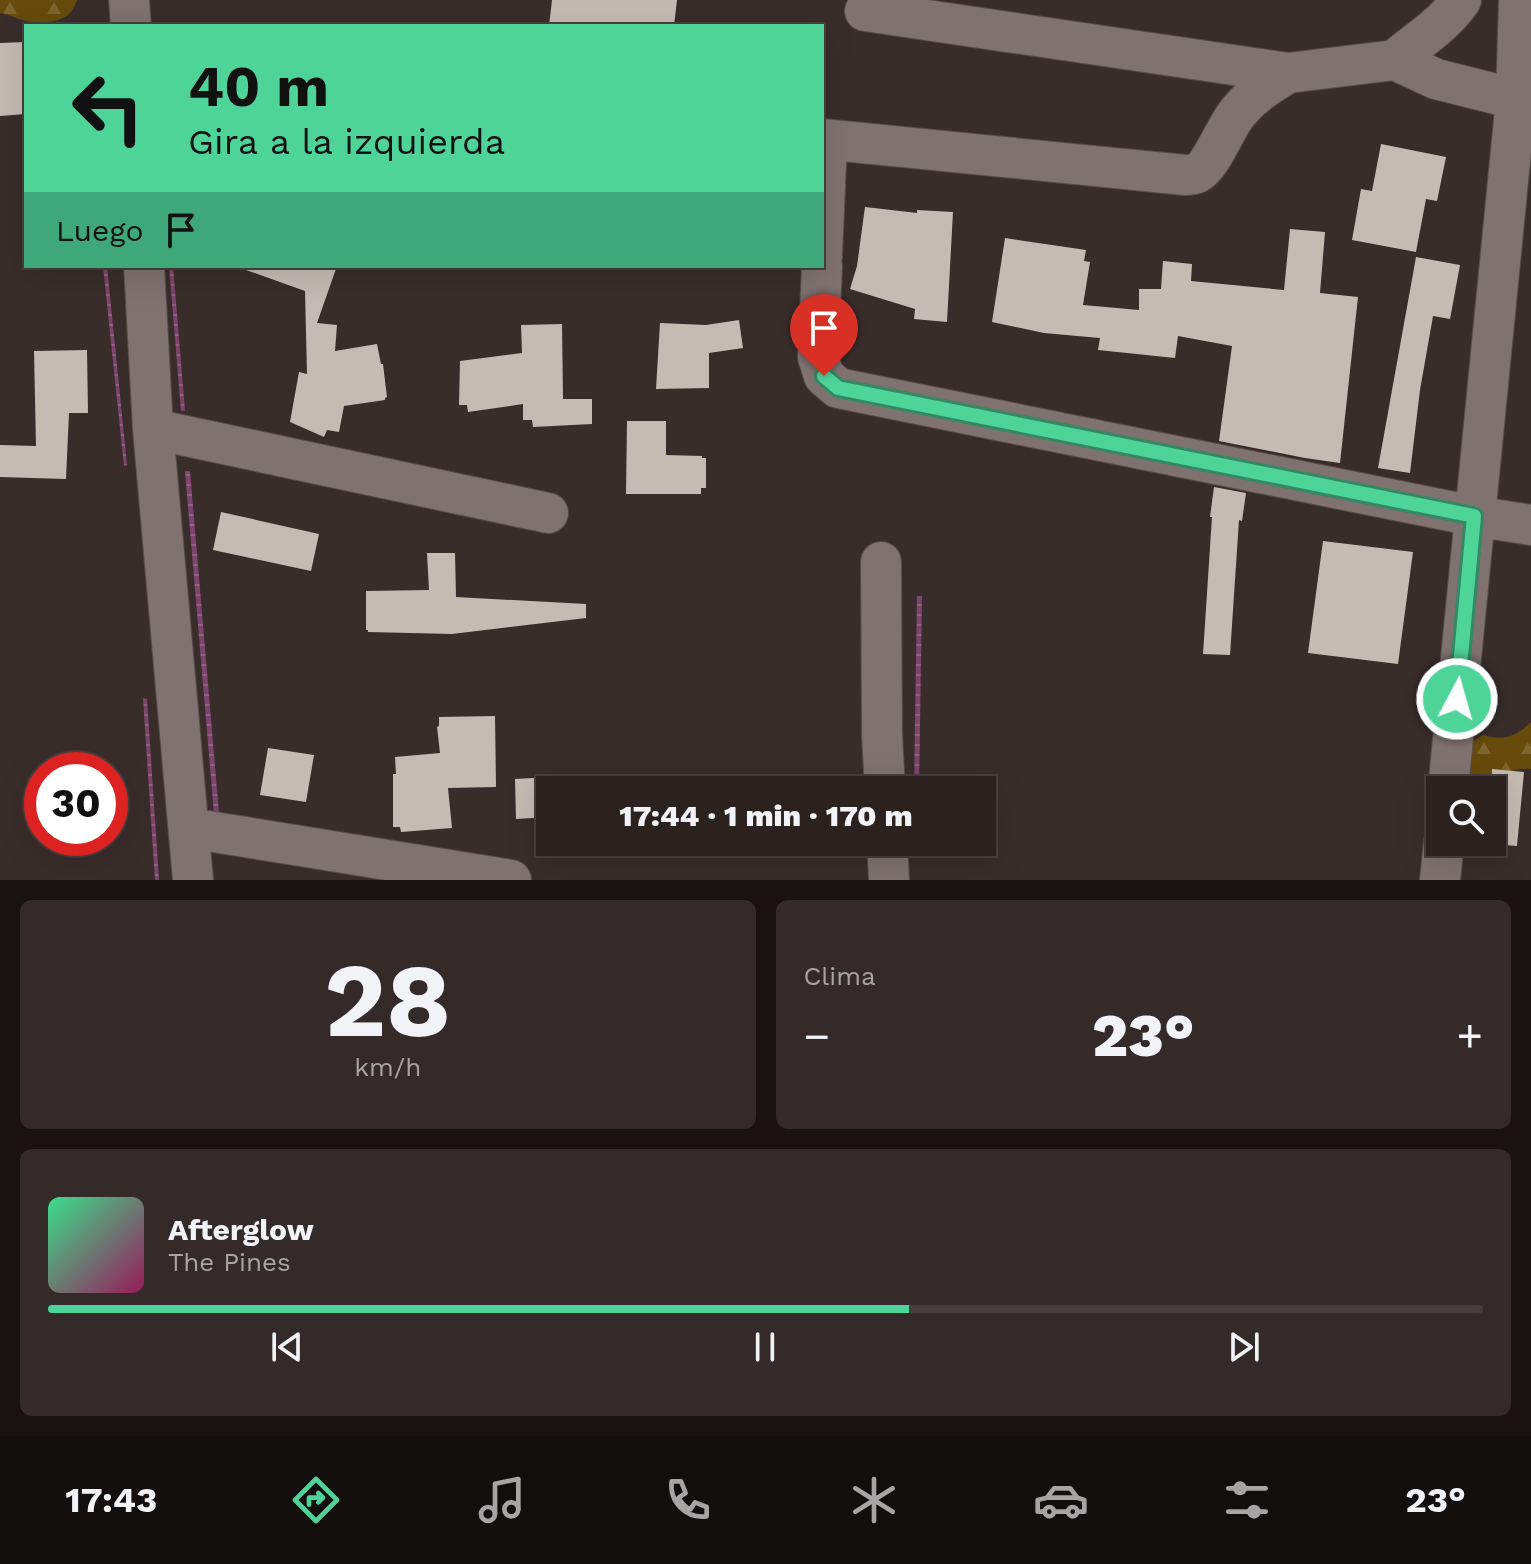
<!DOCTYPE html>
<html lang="es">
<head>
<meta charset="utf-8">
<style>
  :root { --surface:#2b2220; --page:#332a29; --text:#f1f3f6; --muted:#a6a4a5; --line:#473f3e; --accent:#4ed399 }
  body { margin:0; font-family:"Work Sans",sans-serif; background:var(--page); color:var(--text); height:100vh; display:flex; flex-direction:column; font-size:30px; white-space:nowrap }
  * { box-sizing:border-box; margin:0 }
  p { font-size:26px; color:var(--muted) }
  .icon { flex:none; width:44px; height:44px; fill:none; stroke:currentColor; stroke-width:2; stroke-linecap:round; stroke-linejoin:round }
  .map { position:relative; height:880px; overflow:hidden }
  .details { display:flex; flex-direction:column; gap:20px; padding:20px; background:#181312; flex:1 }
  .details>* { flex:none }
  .top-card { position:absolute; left:24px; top:24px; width:800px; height:244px; border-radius:0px; box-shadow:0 8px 32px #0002,0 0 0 2px var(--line); background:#4ed399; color:#111; overflow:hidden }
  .tools { position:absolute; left:1426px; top:776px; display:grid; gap:16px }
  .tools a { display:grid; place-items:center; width:80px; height:80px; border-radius:0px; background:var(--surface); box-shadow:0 8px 32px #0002,0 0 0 2px var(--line); font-size:40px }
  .speed { position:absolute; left:24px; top:752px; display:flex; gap:16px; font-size:40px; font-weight:700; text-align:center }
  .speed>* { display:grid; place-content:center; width:104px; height:104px; border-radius:50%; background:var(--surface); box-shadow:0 8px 32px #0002,0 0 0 2px var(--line); line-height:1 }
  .speed .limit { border:12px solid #d22; background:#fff; color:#111 }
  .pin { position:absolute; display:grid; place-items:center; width:68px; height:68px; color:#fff; margin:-82px -34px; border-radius:50% 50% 50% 0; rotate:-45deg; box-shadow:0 0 8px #0007 }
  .pin .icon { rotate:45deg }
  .me { position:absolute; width:88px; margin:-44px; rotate:6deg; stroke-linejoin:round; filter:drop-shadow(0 0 6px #0008) }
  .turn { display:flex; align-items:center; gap:28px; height:168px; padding:0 32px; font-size:36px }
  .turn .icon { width:104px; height:104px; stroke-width:2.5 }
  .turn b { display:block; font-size:56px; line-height:68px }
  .then { display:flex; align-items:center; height:76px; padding:0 32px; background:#0003; gap:16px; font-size:30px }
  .big { font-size:60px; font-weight:800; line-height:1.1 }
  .details .card { flex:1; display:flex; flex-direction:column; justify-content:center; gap:12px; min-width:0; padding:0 28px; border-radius:12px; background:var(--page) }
  .details .dial { align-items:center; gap:0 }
  .dial b { font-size:104px; line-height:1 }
  .song { display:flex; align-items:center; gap:24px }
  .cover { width:96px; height:96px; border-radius:12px; background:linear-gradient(135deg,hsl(150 70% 55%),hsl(330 70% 35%)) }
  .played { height:8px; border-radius:4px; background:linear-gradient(90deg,var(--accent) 60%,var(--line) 60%) }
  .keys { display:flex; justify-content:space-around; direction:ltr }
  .heat { display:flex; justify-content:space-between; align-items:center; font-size:44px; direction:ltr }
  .details .tiles { flex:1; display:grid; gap:20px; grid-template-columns:1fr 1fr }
  .card:last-child { grid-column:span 2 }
  .trip { position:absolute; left:536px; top:776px; width:460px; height:80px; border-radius:0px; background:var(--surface); box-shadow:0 8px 32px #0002,0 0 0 2px var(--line); font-weight:800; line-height:80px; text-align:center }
  .tabs { display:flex; height:128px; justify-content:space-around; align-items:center; background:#110e0d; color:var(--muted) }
  .tabs .icon { width:56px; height:56px }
  .tabs .on { color:var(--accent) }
  .tabs b { font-size:36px; color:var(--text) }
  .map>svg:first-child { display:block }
  .forest { fill:url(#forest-firs) }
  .water { fill:url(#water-rules) }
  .building { fill:#c6bbb3 }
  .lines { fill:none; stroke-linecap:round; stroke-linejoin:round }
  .minor-casing { stroke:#554b4a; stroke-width:42 }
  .minor { stroke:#7f7270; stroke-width:40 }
  .route-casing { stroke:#338963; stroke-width:20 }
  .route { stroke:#4ed399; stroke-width:14 }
</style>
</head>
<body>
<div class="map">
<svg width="1531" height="880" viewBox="0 0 1531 880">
  <defs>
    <pattern id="forest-firs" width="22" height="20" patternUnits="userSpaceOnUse" patternTransform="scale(2)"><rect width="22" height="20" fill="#674b0c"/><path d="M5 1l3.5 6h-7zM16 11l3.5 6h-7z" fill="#7d652f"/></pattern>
    <pattern id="water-rules" width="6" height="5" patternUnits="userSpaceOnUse" patternTransform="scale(2)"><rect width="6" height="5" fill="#7d456e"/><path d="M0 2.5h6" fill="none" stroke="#906083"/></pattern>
  </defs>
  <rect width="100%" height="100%" fill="#392d2b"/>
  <!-- forest -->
  <path class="forest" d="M0 0H77C77 1 72 11 71 12 61 23 40 25 26 21 16 19 10 14 0 13Z
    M1531 722V769C1514 767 1502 775 1489 785L1475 783 1469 770 1471 742 1483 735C1503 741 1516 737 1531 722Z"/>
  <!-- water -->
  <path class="water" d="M103 266H107L127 465 124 466Z
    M169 266H173L185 411H181Z
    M185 471H190L219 814H214Z
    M917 596H922L919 790H914Z
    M143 698 147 699 159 880H155Z"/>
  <!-- building -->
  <path class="building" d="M552 0H677L674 26H549Z
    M26 42V114L0 116V43Z
    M1381 144 1446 157 1437 201 1426 199 1416 252 1352 240 1361 189 1372 191Z
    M865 207 917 213V210L953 212 947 322 914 319 915 309 850 289 857 266Z
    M1290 229 1325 232 1320 293 1358 297 1340 463 1305 458 1219 441 1232 346 1178 336 1175 358 1098 350 1100 338 1044 333 992 322 1005 238 1086 250 1084 261 1090 262 1083 305 1139 310V289H1161L1163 261 1192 264 1191 281 1284 290Z
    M1416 257 1460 265 1450 319 1433 316 1420 390 1410 473 1378 468Z
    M247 266H337L317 323 337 325 335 351 377 344 381 364H383L387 397 385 398V400L344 406 339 432 327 430 324 437 290 422 299 372 307 374 305 291 246 270Z
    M739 320 743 348 709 353V388L656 389 660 323 706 325Z
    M562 324 563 399H592V424L533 427 532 420H523V404L468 412 467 405H459L460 361 522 353 521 325Z
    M87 350 88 413H69L66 479 0 477V445L36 446 34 351Z
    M627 421H666V455L702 456V458H706V488H701V494H626Z
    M1214 487 1246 493 1242 521 1239 520 1230 655 1203 654 1212 517H1210Z
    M221 512 319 534 311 571 213 550Z
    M1323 541 1413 552 1398 664 1308 653Z
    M427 553H455L456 597 586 604V618L452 634 368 632V630H366V591L429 590Z
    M495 716 496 787 448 788 452 828 401 832 400 827H393V774H396L395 757 440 753 437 727 439 726V717Z
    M268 748 314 755 306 802 260 795Z
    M1492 769 1524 772 1517 846 1492 844Z
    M550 777V817L516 819 515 779Z"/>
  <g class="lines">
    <!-- minor casing -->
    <g class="minor-casing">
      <path id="minor" d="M129 0 131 26
        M865 11 1288 73 1395 60 1436 79 1531 103
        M1395 60C1418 40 1444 25 1461 0
        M822 139 1185 175C1189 175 1193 175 1197 173 1212 166 1226 125 1239 111 1253 94 1270 84 1288 73
        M822 256 827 140
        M144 266 153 429 193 880
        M822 266 818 357 824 376 838 388 1474 516 1531 525
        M153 429 548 513
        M881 562 882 734 885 790
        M1448 790 1516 100 1519 0
        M189 828 511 880
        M887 842 889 880
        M1440 880 1444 842"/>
    </g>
    <!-- minor -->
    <use href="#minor" class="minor"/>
  </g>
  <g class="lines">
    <!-- route casing -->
    <g class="route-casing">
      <path id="route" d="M824 376 838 388 1474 516 1457 699"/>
    </g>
    <!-- route -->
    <use href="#route" class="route"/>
  </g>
</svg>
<div class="tools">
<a><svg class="icon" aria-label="search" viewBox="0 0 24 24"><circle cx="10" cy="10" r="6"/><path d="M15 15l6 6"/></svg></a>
</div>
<div class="speed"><div class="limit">30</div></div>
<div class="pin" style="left:824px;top:376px;background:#d93025"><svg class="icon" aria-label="arrive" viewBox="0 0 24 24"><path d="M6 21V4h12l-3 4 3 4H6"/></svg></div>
<svg class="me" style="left:1457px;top:699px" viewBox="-20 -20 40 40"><circle r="17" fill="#4ed399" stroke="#fff" stroke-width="3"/><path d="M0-11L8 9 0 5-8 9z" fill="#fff"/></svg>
<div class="trip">17:44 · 1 min · 170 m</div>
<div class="top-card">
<div class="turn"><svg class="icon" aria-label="left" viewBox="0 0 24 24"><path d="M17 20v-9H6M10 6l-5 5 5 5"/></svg><div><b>40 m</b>Gira a la izquierda</div></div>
<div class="then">Luego<svg class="icon" aria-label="arrive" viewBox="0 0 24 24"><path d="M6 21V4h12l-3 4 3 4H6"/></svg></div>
</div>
</div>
<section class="details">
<div class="tiles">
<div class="card dial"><b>28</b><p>km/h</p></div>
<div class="card"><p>Clima</p>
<div class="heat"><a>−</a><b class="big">23°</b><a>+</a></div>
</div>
<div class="card">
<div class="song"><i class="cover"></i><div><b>Afterglow</b><p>The Pines</p></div></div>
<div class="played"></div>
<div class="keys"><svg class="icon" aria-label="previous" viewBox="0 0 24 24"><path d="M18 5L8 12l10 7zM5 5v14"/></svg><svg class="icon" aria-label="pause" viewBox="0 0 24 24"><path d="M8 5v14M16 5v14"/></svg><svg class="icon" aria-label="next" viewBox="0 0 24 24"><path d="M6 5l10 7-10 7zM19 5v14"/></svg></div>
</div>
</div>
</section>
<nav class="tabs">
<b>17:43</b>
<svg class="icon on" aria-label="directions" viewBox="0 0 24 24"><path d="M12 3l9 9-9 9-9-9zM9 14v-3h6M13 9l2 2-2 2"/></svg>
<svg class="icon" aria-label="music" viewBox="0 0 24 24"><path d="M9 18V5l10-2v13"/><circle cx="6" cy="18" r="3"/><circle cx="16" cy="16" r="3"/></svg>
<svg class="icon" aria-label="phone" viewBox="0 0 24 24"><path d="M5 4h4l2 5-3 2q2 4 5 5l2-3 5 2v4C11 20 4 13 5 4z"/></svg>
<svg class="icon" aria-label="climate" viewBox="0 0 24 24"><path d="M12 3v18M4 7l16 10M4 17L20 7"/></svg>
<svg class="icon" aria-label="car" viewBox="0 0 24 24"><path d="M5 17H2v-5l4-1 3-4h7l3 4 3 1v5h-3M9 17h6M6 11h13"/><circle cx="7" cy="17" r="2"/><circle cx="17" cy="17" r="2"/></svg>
<svg class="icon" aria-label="filters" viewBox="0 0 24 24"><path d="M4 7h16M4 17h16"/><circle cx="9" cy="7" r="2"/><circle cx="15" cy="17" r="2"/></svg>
<b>23°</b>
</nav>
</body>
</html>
